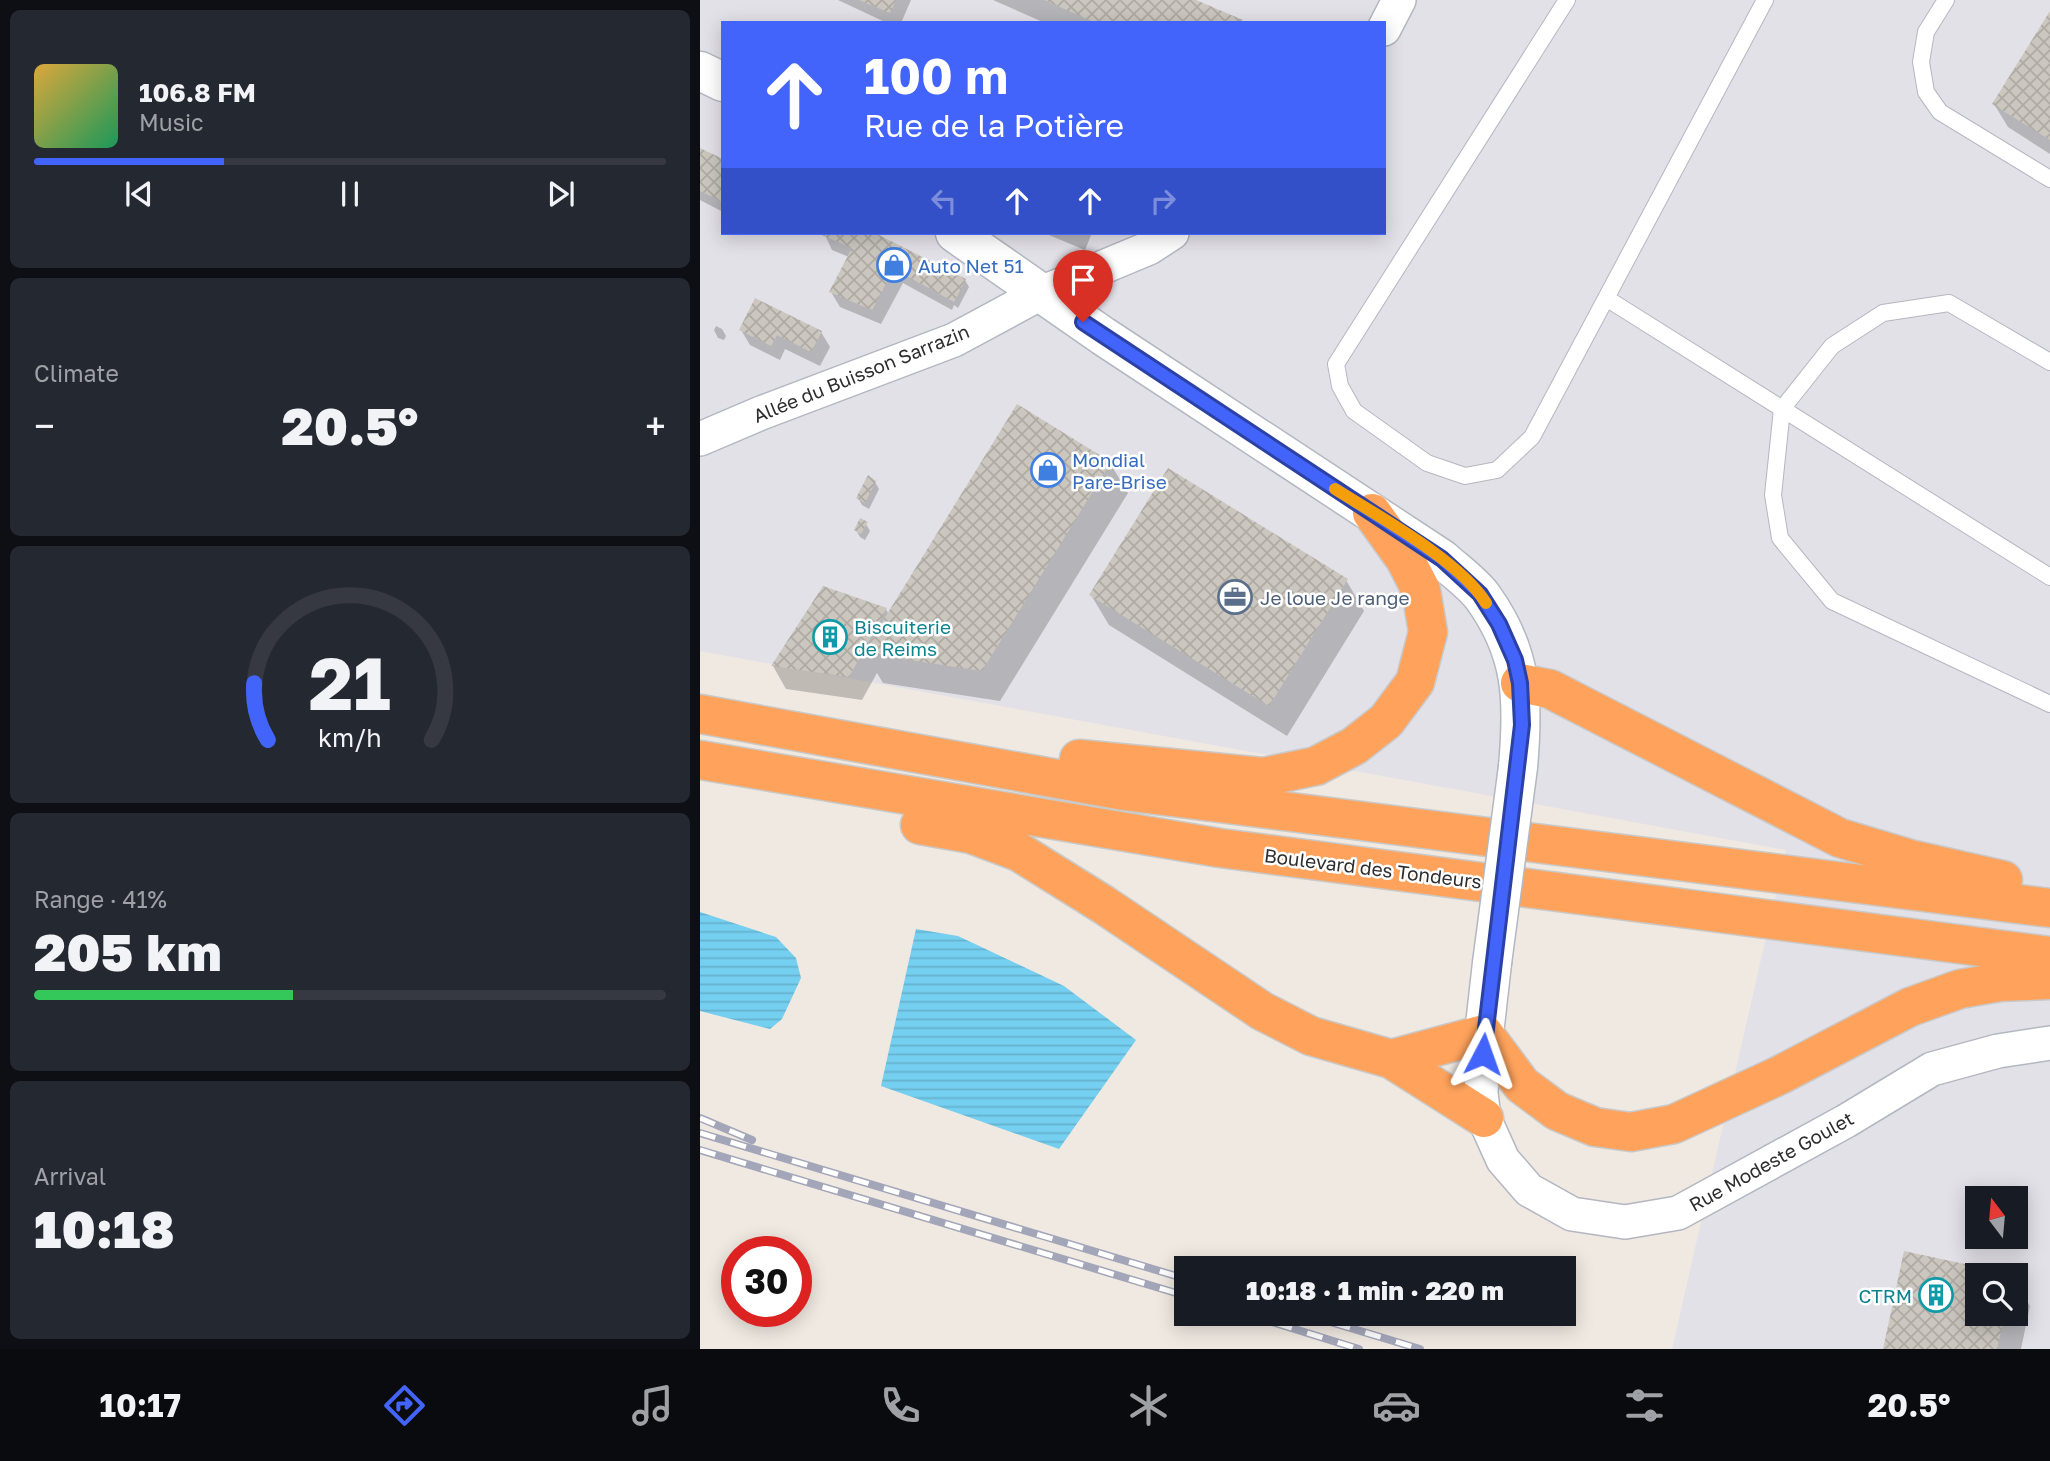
<!DOCTYPE html>
<html lang="en">
<head>
<meta charset="utf-8">
<style>
  :root { --surface:#171b24; --page:#242831; --text:#f1f3f6; --muted:#9ea1a6; --line:#363941; --accent:#4264fb }
  body { margin:0; font-family:"Golos Text",sans-serif; background:var(--page); color:var(--text); height:100vh; display:flex; flex-direction:column; font-size:26px; white-space:nowrap }
  * { box-sizing:border-box; margin:0 }
  p { font-size:23px; color:var(--muted) }
  .icon { flex:none; width:38px; height:38px; fill:none; stroke:currentColor; stroke-width:2; stroke-linecap:round; stroke-linejoin:round }
  .map { position:relative; flex:1; overflow:hidden }
  .details { display:flex; flex-direction:column; gap:10px; padding:10px; background:#0d0f14; width:700px }
  .details>* { flex:none }
  .guide { position:absolute; left:21px; top:21px; width:665px; height:214px; border-radius:0px; box-shadow:0 4px 18px #0003; background:#4264fb; color:#fff; overflow:hidden }
  .needle { width:46px; rotate:344deg }
  .tools { position:absolute; left:1265px; top:1186px; display:grid; gap:14px }
  .tools a { display:grid; place-items:center; width:63px; height:63px; border-radius:0px; background:var(--surface); box-shadow:0 4px 18px #0003; font-size:35px }
  .speed { position:absolute; left:21px; top:1236px; display:flex; gap:14px; font-size:35px; font-weight:700; text-align:center }
  .speed>* { display:grid; place-content:center; width:91px; height:91px; border-radius:50%; background:var(--surface); box-shadow:0 4px 18px #0003; line-height:1 }
  .speed .limit { border:10px solid #d22; background:#fff; color:#111 }
  .pin { position:absolute; display:grid; place-items:center; width:60px; height:60px; color:#fff; margin:-72px -30px; border-radius:50% 50% 50% 0; rotate:-45deg; box-shadow:0 0 7px #0007 }
  .pin .icon { rotate:45deg }
  .me { position:absolute; width:77px; margin:-38px; rotate:4deg; stroke-linejoin:round; filter:drop-shadow(0 0 5px #0008) }
  .turn { display:flex; align-items:center; gap:24px; height:147px; padding:0 28px; font-size:32px }
  .turn .icon { width:91px; height:91px; stroke-width:2.5 }
  .turn b { display:block; font-size:49px; line-height:60px }
  .lanes { display:flex; align-items:center; height:66px; padding:0 28px; background:#0003; justify-content:center; gap:35px; direction:ltr }
  .lanes .off { opacity:.35 }
  .big { font-size:52px; font-weight:800; line-height:1.1 }
  .details .widget { flex:1; display:flex; flex-direction:column; justify-content:center; gap:10px; min-width:0; padding:0 24px; border-radius:10px; background:var(--page) }
  .details .dial { align-items:center; gap:0 }
  .dial svg { height:182px; overflow:visible; fill:none; stroke:var(--line); stroke-width:7; stroke-linecap:round; text-anchor:middle }
  .dial text { fill:var(--text); stroke:none }
  .song { display:flex; align-items:center; gap:21px }
  .cover { width:84px; height:84px; border-radius:10px; background:linear-gradient(135deg,hsl(40 70% 55%),hsl(150 70% 35%)) }
  .played { height:7px; border-radius:4px; background:linear-gradient(90deg,var(--accent) 30%,var(--line) 30%) }
  .keys { display:flex; justify-content:space-around; direction:ltr }
  .heat { display:flex; justify-content:space-between; align-items:center; font-size:38px; direction:ltr }
  .charge { height:10px; border-radius:5px; background:linear-gradient(90deg,#34c759 41%,var(--line) 0) }
  .trip { position:absolute; left:474px; top:1256px; width:402px; height:70px; border-radius:0px; background:var(--surface); box-shadow:0 4px 18px #0003; font-weight:800; line-height:70px; text-align:center }
  .tabs { display:flex; height:112px; justify-content:space-around; align-items:center; background:#090b0e; color:var(--muted) }
  .tabs .icon { width:49px; height:49px }
  .tabs .current { color:var(--accent) }
  .tabs b { font-size:32px; color:var(--text) }
  main { display:flex; flex:1; min-height:0 }
  .map>svg:first-child { display:block }
  .industrial { fill:#e3e1e8; fill-rule:evenodd }
  .water { fill:url(#water-rules) }
  .shadow { fill:#0003 }
  .building { fill:url(#building-cross-hatch) }
  .lines { fill:none; stroke-linecap:round; stroke-linejoin:round }
  .lane-casing { stroke:#b4b7c1; stroke-width:18 }
  .street-casing { stroke:#b4b7c1; stroke-width:36 }
  .secondary-casing { stroke:#b4b7c1; stroke-width:41 }
  .highway-casing { stroke:#c9c9c9; stroke-width:41 }
  .lane { stroke:#fff; stroke-width:16 }
  .street { stroke:#fff; stroke-width:33 }
  .secondary { stroke:#fff; stroke-width:38 }
  .highway { stroke:#ffa35c; stroke-width:38 }
  .rail-casing { stroke:#a3a6b8; stroke-width:8 }
  .rail { stroke:#fff; stroke-width:5; stroke-dasharray:16; stroke-linecap:butt }
  .secondary-bridge-casing { stroke:#b4b7c1; stroke-width:41; stroke-linecap:butt }
  .secondary-bridge { stroke:#fff; stroke-width:38 }
  .route-casing { stroke:#2b41a3; stroke-width:18 }
  .route { stroke:#4264fb; stroke-width:12 }
  .slow { stroke:#f59e0b; stroke-width:12 }
  .labels { text-anchor:middle; dominant-baseline:central; stroke-width:5; stroke-linejoin:round; paint-order:stroke }
  .shop-label { font-size:19px; fill:#366cbe; stroke:#fff; text-anchor:start }
  .street-label { font-size:19px; fill:#2e2e2e; stroke:#fff }
  .service-label { font-size:19px; fill:#4e5e75; stroke:#fff; text-anchor:start }
  .culture-label { font-size:19px; fill:#0d838f; stroke:#fff; text-anchor:start }
</style>
</head>
<body>
<main>
<section class="details">
<div class="widget">
<div class="song"><i class="cover"></i><div><b>106.8 FM</b><p>Music</p></div></div>
<div class="played"></div>
<div class="keys"><svg class="icon" aria-label="previous" viewBox="0 0 24 24"><path d="M18 5L8 12l10 7zM5 5v14"/></svg><svg class="icon" aria-label="pause" viewBox="0 0 24 24"><path d="M8 5v14M16 5v14"/></svg><svg class="icon" aria-label="next" viewBox="0 0 24 24"><path d="M6 5l10 7-10 7zM19 5v14"/></svg></div>
</div>
<div class="widget"><p>Climate</p>
<div class="heat"><a>−</a><b class="big">20.5°</b><a>+</a></div>
</div>
<div class="widget dial"><svg viewBox="0 0 100 80">
<path d="M14 69A42 42 0 1 1 86 69"/>
<path d="M14 69A42 42 0 0 1 8 44" stroke="#4264fb"/>
<text x="50" y="56" font-size="32" font-weight="700">21</text>
<text x="50" y="72" font-size="11">km/h</text>
</svg></div>
<div class="widget"><p>Range · 41%</p><b class="big">205 km</b><div class="charge"></div></div>
<div class="widget"><p>Arrival</p><b class="big">10:18</b></div>
</section>
<div class="map">
<svg width="1350" height="1349" viewBox="0 0 1350 1349">
  <defs>
    <pattern id="water-rules" width="6" height="5" patternUnits="userSpaceOnUse" patternTransform="scale(1.75)"><rect width="6" height="5" fill="#75cff0"/><path d="M0 2.5h6" fill="none" stroke="#66b2ce"/></pattern>
    <pattern id="building-cross-hatch" width="8" height="8" patternUnits="userSpaceOnUse" patternTransform="scale(1.75)"><rect width="8" height="8" fill="#cbc7bf"/><path d="M0 0l8 8M0 8l8-8" fill="none" stroke="#afaba4"/></pattern>
  </defs>
  <rect width="100%" height="100%" fill="#efe9e1"/>
  <!-- industrial -->
  <path class="industrial" d="M0 0H1350V1349H972L1086 850 0 651ZM23 23H684V233H23ZM1278 1199H1316V1237H1278ZM1278 1276H1316V1314H1278Z"/>
  <!-- water -->
  <path class="water" d="M0 912 76 937 96 958 101 978 82 1019 70 1029 0 1011Z
    M216 929 258 936 364 986 436 1040 359 1149 181 1086Z"/>
  <!-- shadow -->
  <path class="shadow" d="M138 0H211L201 23H187Z
    M293 0H492L543 23H345Z
    M1350 14V154L1308 127 1294 104Z
    M0 150 23 161V212L0 200Z
    M124 233H171L265 280 269 287 258 308 254 305 252 310 203 283 181 324 140 307 131 292 149 257 132 250Z
    M344 233H392L385 250Z
    M16 326 22 329 26 336 24 340 18 338 14 330Z
    M41 330 121 332 130 347 120 366 85 349 80 360 50 345Z
    M410 463 428 493 300 701 183 683 177 673 162 700 86 689 73 666 124 588 186 609 189 615Z
    M175 482 179 489 169 509 162 505 158 498Z
    M166 524 170 531 165 540 160 537 156 530Z
    M646 580 664 611 587 736 409 625 391 595Z
    M1205 1253 1312 1275 1278 1276V1314H1316V1282L1330 1306 1321 1349H1185Z"/>
  <!-- building -->
  <path class="building" d="M159 0H196L190 13Z
    M344 0H496L543 20 542 23H396Z
    M1350 11V140L1292 104Z
    M0 148 23 159V202L0 191Z
    M117 233H175L266 279 254 302 194 269 172 310 129 292 152 248Z
    M55 298 122 331 111 352 77 335 71 346 39 330Z
    M317 404 411 462 282 671 163 653Z
    M468 468 648 579 569 706 389 595Z
    M168 475 176 481 165 503 156 498Z
    M160 518 168 522 161 534 154 530Z
    M123 586 187 608 149 677 71 666Z
    M1204 1251 1316 1275 1278 1276V1314H1305L1297 1349H1183Z"/>
  <g class="lines">
    <!-- lane casing -->
    <g class="lane-casing">
      <path id="lane" d="M867 0 636 364 640 386 654 411 727 463 765 476 797 470 832 437 1065 0
        M1246 0 1226 32 1221 62 1226 92 1240 112 1350 179
        M906 298 1350 577
        M1350 362 1249 303 1183 313 1132 346 1082 409 1073 495 1080 538 1132 601 1350 704"/>
    </g>
    <!-- street casing -->
    <g class="street-casing">
      <path id="street" d="M684 29 699 0
        M0 439 61 413 254 340 341 293 449 248 472 233
        M784 1034 781 1093 784 1118 803 1160 829 1190 872 1214 925 1222 978 1213 1146 1121 1232 1069 1298 1051 1350 1043"/>
    </g>
    <!-- secondary casing -->
    <g class="secondary-casing">
      <path id="secondary" d="M0 71 23 82
        M255 233 403 336 742 559C754 570 771 582 782 596 823 652 824 700 818 767
        M784 1034 792 963"/>
    </g>
    <!-- highway casing -->
    <g class="highway-casing">
      <path id="highway" d="M820 683 850 689 1140 838 1210 859 1303 880
        M0 714 424 791 1350 908
        M379 759 563 777 616 766 654 746 686 721 715 682 728 632 721 590 705 559 672 513
        M0 760 520 848 1350 956
        M220 825 271 834 319 852 404 905 562 1011 611 1036 691 1059 784 1118
        M691 1059 784 1034 822 1085 857 1111 895 1127 931 1132 974 1124 1080 1075 1210 1007 1260 989 1300 982 1350 980"/>
    </g>
    <!-- lane -->
    <use href="#lane" class="lane"/>
    <!-- street -->
    <use href="#street" class="street"/>
    <!-- secondary -->
    <use href="#secondary" class="secondary"/>
    <!-- highway -->
    <use href="#highway" class="highway"/>
    <!-- rail casing -->
    <g class="rail-casing">
      <path id="rail" d="M0 1118 52 1140
        M0 1133 486 1279
        M0 1150 486 1296
        M546 1314 659 1349
        M604 1314 720 1349"/>
    </g>
    <!-- rail -->
    <use href="#rail" class="rail"/>
    <!-- secondary-bridge casing -->
    <g class="secondary-bridge-casing">
      <path id="secondary-bridge" d="M792 963 818 767"/>
    </g>
    <!-- secondary-bridge -->
    <use href="#secondary-bridge" class="secondary-bridge"/>
  </g>
  <g class="lines">
    <!-- route casing -->
    <g class="route-casing">
      <path id="route" d="M383 322 742 559 780 594 799 624 815 660 820 683 822 725 783 1054"/>
    </g>
    <!-- route -->
    <use href="#route" class="route"/>
    <!-- slow -->
    <path class="slow" d="M635 489C678 516 760 561 786 603"/>
  </g>
  <!-- icons -->
  <defs>
    <g id="shop-ring" transform="scale(1.75)"><circle r="9.5" fill="#fff" stroke="#3f7fe0" stroke-width="1.5"/><path d="M-5-2.5h2.3a2.7 3.5 0 0 1 5.4 0H5L5.5 6h-11ZM-1.5-2.5h3a1.5 2.3 0 0 0-3 0Z" fill="#3f7fe0"/></g>
    <g id="office-ring" transform="scale(1.75)"><circle r="9.5" fill="#fff" stroke="#5c6f8a" stroke-width="1.5"/><path d="M-6-3h4V-5.5h4V-3h4V5H-6ZM-1-4.5V-3h2v-1.5ZM-6 0V1H6V0Z" fill="#5c6f8a"/></g>
    <g id="building-ring" transform="scale(1.75)"><circle r="9.5" fill="#fff" stroke="#0f9aa8" stroke-width="1.5"/><path d="M-4-6H4V6H1V3H-1V6H-4ZM-2.5-4.3h1.7v1.8h-1.7ZM.8-4.3h1.7v1.8H.8ZM-2.5-1h1.7V.8h-1.7ZM.8-1h1.7V.8H.8Z" fill="#0f9aa8"/></g>
  </defs>
  <g fill-rule="evenodd">
    <use href="#shop-ring" x="194" y="265"/>
    <use href="#shop-ring" x="348" y="470"/>
    <use href="#office-ring" x="535" y="597"/>
    <use href="#building-ring" x="130" y="637"/>
    <use href="#building-ring" x="1236" y="1295"/>
  </g>
  <g class="labels">
    <!-- shop labels -->
    <g class="shop-label">
      <text x="218" y="265">Auto Net 51</text>
      <text x="372" y="459">Mondial<tspan x="372" dy="22">Pare-Brise</tspan></text>
    </g>
    <!-- street labels -->
    <g class="street-label">
      <text transform="translate(161 373) rotate(-22)">Allée du Buisson Sarrazin</text>
      <text transform="translate(673 868) rotate(7)">Boulevard des Tondeurs</text>
      <text transform="translate(1071 1161) rotate(-29)">Rue Modeste Goulet</text>
    </g>
    <!-- service labels -->
    <g class="service-label">
      <text x="560" y="597">Je loue Je range</text>
    </g>
    <!-- culture labels -->
    <g class="culture-label">
      <text x="154" y="626">Biscuiterie<tspan x="154" dy="22">de Reims</tspan></text>
      <text x="1212" y="1295" text-anchor="end">CTRM</text>
    </g>
  </g>
</svg>
<div class="tools">
<a><svg class="needle" viewBox="-14 -14 28 28"><path d="M0-13l5 13h-10z" fill="#e53935"/><path d="M0 13l5-13h-10z" fill="#9ea1a6"/></svg></a>
<a><svg class="icon" aria-label="search" viewBox="0 0 24 24"><circle cx="10" cy="10" r="6"/><path d="M15 15l6 6"/></svg></a>
</div>
<div class="speed"><div class="limit">30</div></div>
<div class="pin" style="left:383px;top:322px;background:#d93025"><svg class="icon" aria-label="arrive" viewBox="0 0 24 24"><path d="M6 21V4h12l-3 4 3 4H6"/></svg></div>
<svg class="me" style="left:783px;top:1054px" viewBox="-20 -20 40 40"><path d="M0-17L14 15 0 8-14 15z" fill="#4264fb" stroke="#fff" stroke-width="4"/></svg>
<div class="trip">10:18 · 1 min · 220 m</div>
<div class="guide">
<div class="turn"><svg class="icon" aria-label="ahead" viewBox="0 0 24 24"><path d="M12 20V5M6 11l6-6 6 6"/></svg><div><b>100 m</b>Rue de la Potière</div></div>
<div class="lanes"><svg class="icon off" aria-label="left" viewBox="0 0 24 24"><path d="M17 20v-9H6M10 6l-5 5 5 5"/></svg><svg class="icon" aria-label="ahead" viewBox="0 0 24 24"><path d="M12 20V5M6 11l6-6 6 6"/></svg><svg class="icon" aria-label="ahead" viewBox="0 0 24 24"><path d="M12 20V5M6 11l6-6 6 6"/></svg><svg class="icon off" aria-label="right" viewBox="0 0 24 24"><path d="M7 20v-9h11M14 6l5 5-5 5"/></svg></div>
</div>
</div>
</main>
<nav class="tabs">
<b>10:17</b>
<svg class="icon current" aria-label="directions" viewBox="0 0 24 24"><path d="M12 3l9 9-9 9-9-9zM9 14v-3h6M13 9l2 2-2 2"/></svg>
<svg class="icon" aria-label="music" viewBox="0 0 24 24"><path d="M9 18V5l10-2v13"/><circle cx="6" cy="18" r="3"/><circle cx="16" cy="16" r="3"/></svg>
<svg class="icon" aria-label="phone" viewBox="0 0 24 24"><path d="M5 4h4l2 5-3 2q2 4 5 5l2-3 5 2v4C11 20 4 13 5 4z"/></svg>
<svg class="icon" aria-label="climate" viewBox="0 0 24 24"><path d="M12 3v18M4 7l16 10M4 17L20 7"/></svg>
<svg class="icon" aria-label="car" viewBox="0 0 24 24"><path d="M5 17H2v-5l4-1 3-4h7l3 4 3 1v5h-3M9 17h6M6 11h13"/><circle cx="7" cy="17" r="2"/><circle cx="17" cy="17" r="2"/></svg>
<svg class="icon" aria-label="filters" viewBox="0 0 24 24"><path d="M4 7h16M4 17h16"/><circle cx="9" cy="7" r="2"/><circle cx="15" cy="17" r="2"/></svg>
<b>20.5°</b>
</nav>
</body>
</html>
